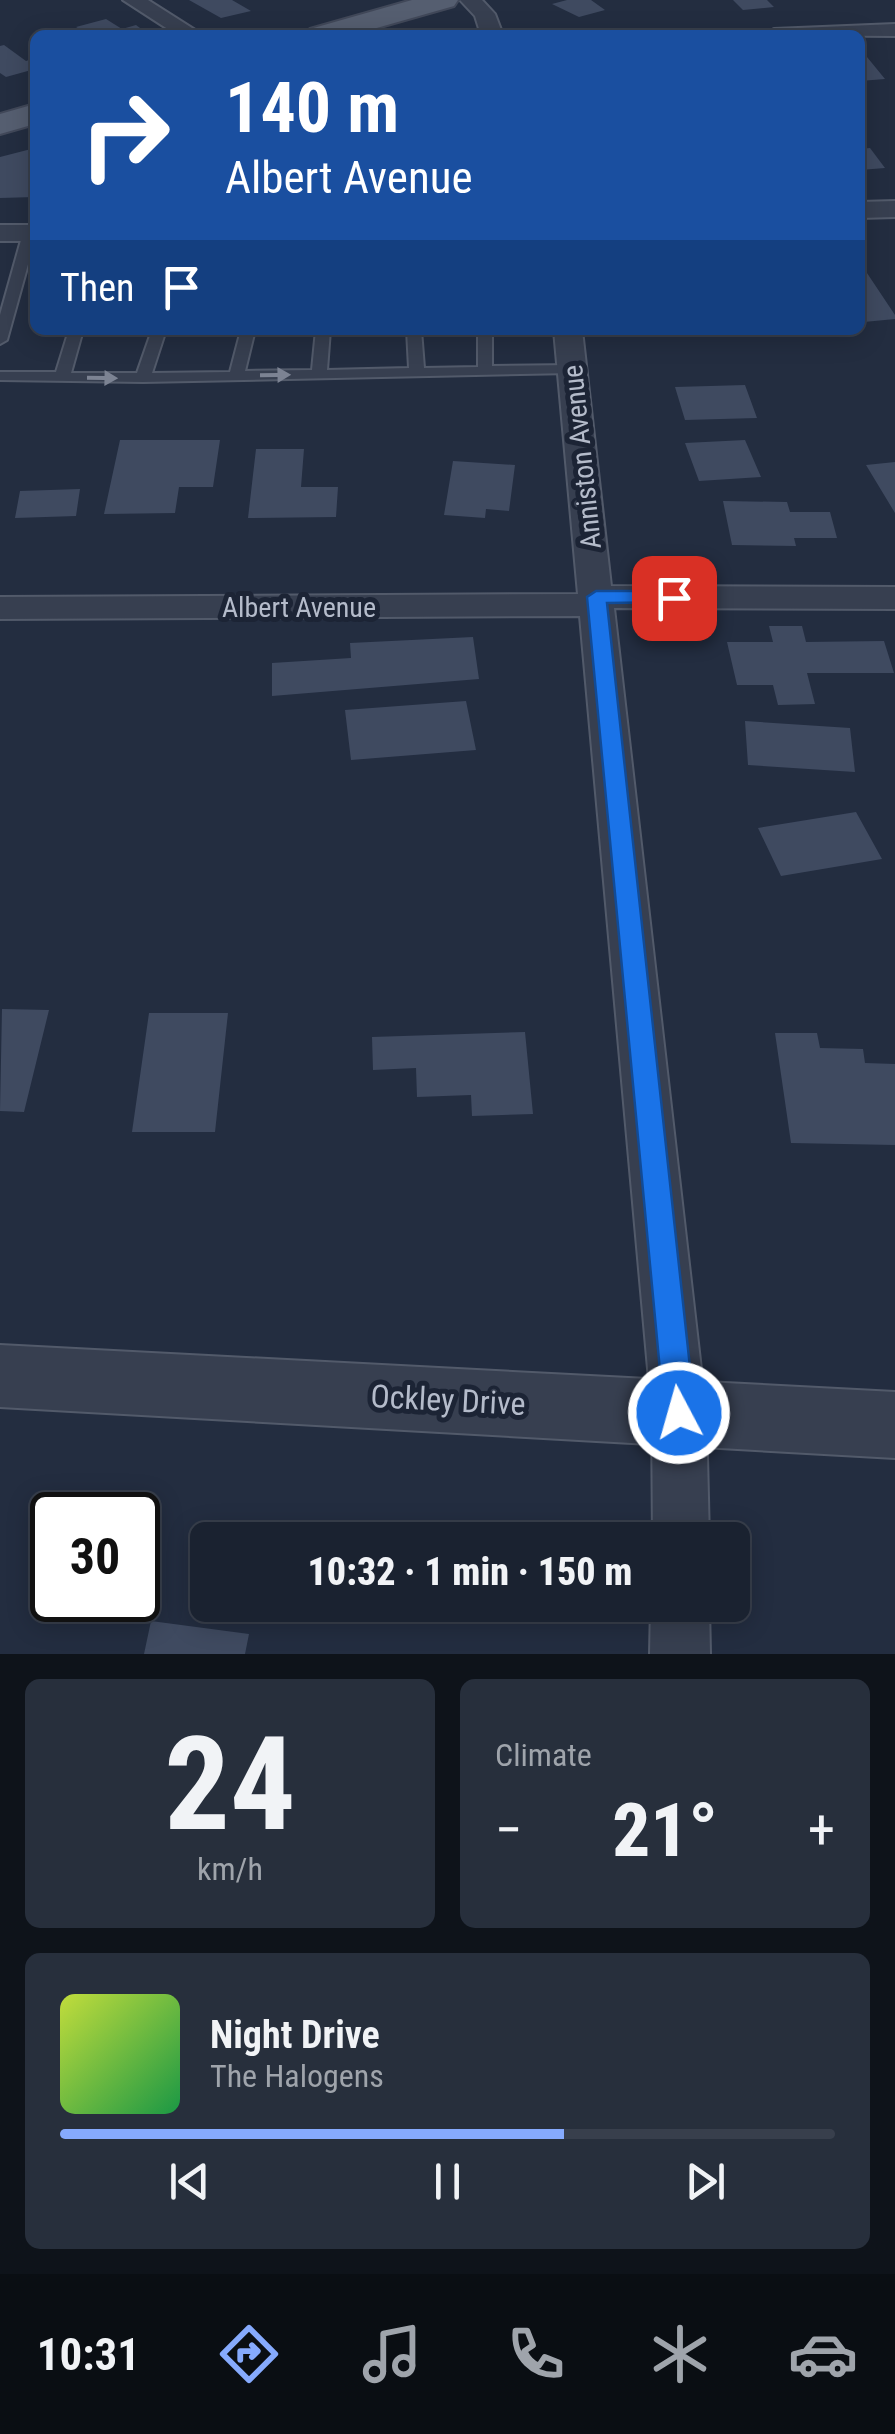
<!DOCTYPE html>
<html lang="en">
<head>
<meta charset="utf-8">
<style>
  :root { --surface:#1a2230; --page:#272f3c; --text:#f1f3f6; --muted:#9fa4ab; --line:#383f4c; --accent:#86aafd }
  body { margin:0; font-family:"Roboto Condensed",sans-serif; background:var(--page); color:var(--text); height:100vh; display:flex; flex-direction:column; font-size:38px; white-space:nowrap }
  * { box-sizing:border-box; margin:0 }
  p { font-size:32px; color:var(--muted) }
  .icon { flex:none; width:55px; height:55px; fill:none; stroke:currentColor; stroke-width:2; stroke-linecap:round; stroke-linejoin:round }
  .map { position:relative; height:1654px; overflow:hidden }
  .details { display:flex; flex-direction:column; gap:25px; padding:25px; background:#0e131a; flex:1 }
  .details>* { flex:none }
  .banner { position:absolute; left:30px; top:30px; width:835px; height:305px; border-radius:15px; box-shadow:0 5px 25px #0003,0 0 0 2px var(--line); background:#1a4fa0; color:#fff; overflow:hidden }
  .speed { position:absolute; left:30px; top:1492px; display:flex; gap:20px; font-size:50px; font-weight:700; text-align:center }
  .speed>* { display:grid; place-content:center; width:130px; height:130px; border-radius:50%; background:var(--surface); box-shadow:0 5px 25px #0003,0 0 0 2px var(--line); line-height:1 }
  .speed .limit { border:5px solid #111; border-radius:15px; background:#fff; color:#111 }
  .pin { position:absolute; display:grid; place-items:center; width:85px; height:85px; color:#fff; margin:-42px; border-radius:20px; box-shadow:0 5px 15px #0006 }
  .me { position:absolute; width:110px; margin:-55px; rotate:354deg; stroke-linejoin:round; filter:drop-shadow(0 0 8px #0008) }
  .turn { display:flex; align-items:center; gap:35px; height:210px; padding:0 30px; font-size:45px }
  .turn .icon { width:130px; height:130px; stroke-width:2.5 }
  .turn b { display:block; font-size:70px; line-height:85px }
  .then { display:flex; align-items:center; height:95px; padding:0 30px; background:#0003; gap:20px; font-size:38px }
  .big { font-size:75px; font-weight:800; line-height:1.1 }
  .details .card { flex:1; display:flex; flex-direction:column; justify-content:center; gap:15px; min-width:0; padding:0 35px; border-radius:15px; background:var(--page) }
  .details .dial { align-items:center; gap:0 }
  .dial b { font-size:130px; line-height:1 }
  .song { display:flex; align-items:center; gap:30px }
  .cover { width:120px; height:120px; border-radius:15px; background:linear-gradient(135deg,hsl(70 70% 55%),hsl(140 70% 35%)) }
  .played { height:10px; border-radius:5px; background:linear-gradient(90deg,var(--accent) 65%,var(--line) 65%) }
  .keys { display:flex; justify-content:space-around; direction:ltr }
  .heat { display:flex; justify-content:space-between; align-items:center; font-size:55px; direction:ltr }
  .details .tiles { flex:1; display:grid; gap:25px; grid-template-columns:1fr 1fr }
  .card:last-child { grid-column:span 2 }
  .trip { position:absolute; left:190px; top:1522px; width:560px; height:100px; border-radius:15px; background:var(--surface); box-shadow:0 5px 25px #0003,0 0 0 2px var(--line); font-weight:800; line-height:100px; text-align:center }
  .dock { display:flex; height:160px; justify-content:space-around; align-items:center; background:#0a0e13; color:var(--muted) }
  .dock .icon { width:70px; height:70px }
  .dock .current { color:var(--accent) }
  .dock b { font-size:45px; color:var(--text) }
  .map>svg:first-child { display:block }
  .building { fill:#3f4a60 }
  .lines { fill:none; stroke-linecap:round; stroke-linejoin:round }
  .service-casing { stroke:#525a6a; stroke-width:4 }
  .minor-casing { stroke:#525a6a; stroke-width:4 }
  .tertiary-casing { stroke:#525a6a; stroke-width:4 }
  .primary-casing { stroke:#414859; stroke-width:4 }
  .service { fill:#373f50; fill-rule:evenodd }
  .minor { fill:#373f50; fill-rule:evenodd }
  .tertiary { fill:#373f50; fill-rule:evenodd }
  .primary { fill:#555e70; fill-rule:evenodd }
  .oneway { fill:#7c8393 }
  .route { fill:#1a73e8; stroke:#114b97; stroke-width:2.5 }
  .labels { text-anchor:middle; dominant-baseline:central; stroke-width:10; stroke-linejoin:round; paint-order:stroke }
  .street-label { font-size:28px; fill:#b4bbca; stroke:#1c2435 }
  .near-street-label { font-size:32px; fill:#b4bbca; stroke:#1c2435 }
</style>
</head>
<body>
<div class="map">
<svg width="895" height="1654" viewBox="0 0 895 1654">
  <rect width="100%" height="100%" fill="#232d40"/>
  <!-- building -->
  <path class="building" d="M189 0H232L251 11 221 18Z
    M567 0H591L605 10 579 17 552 4Z
    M733 0H767L774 7 743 10Z
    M106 19 122 29 136 25 144 31 135 35H89L76 27Z
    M4 45 26 61 35 58V69L6 77 0 73V46Z
    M867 57 885 79 860 81V58Z
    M35 148V197L0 198V157Z
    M870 148 885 168 860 170V149Z
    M863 267 895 315V319L864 322 860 315Z
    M745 385 757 418 685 420 675 387Z
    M120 440H220L213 487H179L175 513 104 514Z
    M745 440 761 477 699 481 685 443Z
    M256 449H304L301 487H338L336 517 248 518Z
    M453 461 515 465 509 511 486 509 485 518 444 515Z
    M895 462V513L866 465Z
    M80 489 76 516 15 518 20 491Z
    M723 501 787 502 790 512H830L837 538H794L796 546 732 545Z
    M769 626H802L806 642 884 641 894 673H807L815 704 778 705 773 685H737L727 642H773Z
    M473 637 479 679 272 696V663L351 658 350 643Z
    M466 701 476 750 351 760 345 710Z
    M745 721 850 728 855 772 748 765Z
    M856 812 882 859 781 876 758 828Z
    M2 1009 49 1010 24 1112 0 1111Z
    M149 1013H228L215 1132H132Z
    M525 1032 533 1114 472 1116 471 1095 417 1097 416 1068 373 1070 372 1037Z
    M775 1033H817L820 1048 863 1049 865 1063 895 1064V1145L791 1143Z
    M151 1621 249 1634 245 1654H144Z"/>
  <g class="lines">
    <!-- service casing -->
    <g class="service-casing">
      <path id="service" d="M30 229 35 231V239L7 340 0 344V315L23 233Z
        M69 330H83L71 373H137L152 330H166L152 373 230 372 241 330H255L245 371 312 370 316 330H330L327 370 409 368 407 330H421L424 368 478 367V330H492V366L572 365 579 369 572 373 143 382 0 380V372H56Z"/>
    </g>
    <!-- minor casing -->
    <g class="minor-casing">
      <path id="minor" d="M123 0H148L203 35H177Z
        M460 0H482L495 14 503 35H481L475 16Z
        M895 24V36L763 35 774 29Z
        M895 201V217L860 218V202Z
        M0 225H35V241H0Z
        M554 330H582L611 586 895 587V609L614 608 706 1413 709 1540H653L652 1413 580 616 0 619V597L578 594Z
        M651 1605H709L710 1654H650Z"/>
    </g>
    <!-- tertiary casing -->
    <g class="tertiary-casing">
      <path id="tertiary" d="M0 1345 895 1392V1458L0 1407Z"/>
    </g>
    <!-- primary casing -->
    <g class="primary-casing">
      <path id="primary" d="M412 0H458L454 6 352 35H305L310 29Z
        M35 104V124L0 134V114Z"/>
    </g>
    <!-- service -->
    <use href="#service" class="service"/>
    <!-- minor -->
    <use href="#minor" class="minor"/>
    <!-- tertiary -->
    <use href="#tertiary" class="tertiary"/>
    <!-- primary -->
    <use href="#primary" class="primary"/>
  </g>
  <!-- one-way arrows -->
  <defs><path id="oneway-solid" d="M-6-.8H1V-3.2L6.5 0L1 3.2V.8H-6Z" transform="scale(2.5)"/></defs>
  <g class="oneway">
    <use href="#oneway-solid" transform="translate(275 375) rotate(-1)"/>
    <use href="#oneway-solid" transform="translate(102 378) rotate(1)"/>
  </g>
  <!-- route -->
  <path class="route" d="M674 591 684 598 681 602 607 603 695 1413 690 1423 679 1428 668 1423 664 1413 587 597 596 591Z"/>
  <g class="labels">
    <!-- street labels -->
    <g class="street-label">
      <text transform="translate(582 457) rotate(-96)">Anniston Avenue</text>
      <text x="299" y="607">Albert Avenue</text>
    </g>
    <!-- near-street labels -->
    <g class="near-street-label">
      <text transform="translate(448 1400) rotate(3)">Ockley Drive</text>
    </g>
  </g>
</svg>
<div class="speed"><div class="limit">30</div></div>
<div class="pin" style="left:674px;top:598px;background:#d93025"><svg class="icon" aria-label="arrive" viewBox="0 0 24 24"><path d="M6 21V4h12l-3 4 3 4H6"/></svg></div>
<svg class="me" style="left:679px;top:1413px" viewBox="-20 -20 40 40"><circle r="17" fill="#1a73e8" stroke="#fff" stroke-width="3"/><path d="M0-11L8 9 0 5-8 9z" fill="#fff"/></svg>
<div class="trip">10:32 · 1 min · 150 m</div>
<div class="banner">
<div class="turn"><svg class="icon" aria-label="right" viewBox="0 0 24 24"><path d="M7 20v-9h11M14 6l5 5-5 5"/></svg><div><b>140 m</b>Albert Avenue</div></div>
<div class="then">Then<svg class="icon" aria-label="arrive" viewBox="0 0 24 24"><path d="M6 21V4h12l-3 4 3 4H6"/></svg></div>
</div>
</div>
<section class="details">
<div class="tiles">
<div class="card dial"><b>24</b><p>km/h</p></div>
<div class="card"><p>Climate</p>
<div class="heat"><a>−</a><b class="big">21°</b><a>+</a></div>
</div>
<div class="card">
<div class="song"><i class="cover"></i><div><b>Night Drive</b><p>The Halogens</p></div></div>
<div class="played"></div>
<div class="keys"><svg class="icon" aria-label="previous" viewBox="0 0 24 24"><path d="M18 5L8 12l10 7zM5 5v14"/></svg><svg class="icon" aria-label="pause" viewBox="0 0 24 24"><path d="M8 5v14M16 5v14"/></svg><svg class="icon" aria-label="next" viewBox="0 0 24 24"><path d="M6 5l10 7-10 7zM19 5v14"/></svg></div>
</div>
</div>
</section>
<nav class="dock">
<b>10:31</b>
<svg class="icon current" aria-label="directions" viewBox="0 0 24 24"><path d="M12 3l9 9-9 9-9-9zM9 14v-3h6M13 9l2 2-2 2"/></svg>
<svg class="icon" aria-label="music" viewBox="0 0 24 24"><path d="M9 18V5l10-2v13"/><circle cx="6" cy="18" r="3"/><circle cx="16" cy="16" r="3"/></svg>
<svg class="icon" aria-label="phone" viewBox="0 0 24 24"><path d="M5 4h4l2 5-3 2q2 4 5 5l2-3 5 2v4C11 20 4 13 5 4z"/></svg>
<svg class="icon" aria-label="climate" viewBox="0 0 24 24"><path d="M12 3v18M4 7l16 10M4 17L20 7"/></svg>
<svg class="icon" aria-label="car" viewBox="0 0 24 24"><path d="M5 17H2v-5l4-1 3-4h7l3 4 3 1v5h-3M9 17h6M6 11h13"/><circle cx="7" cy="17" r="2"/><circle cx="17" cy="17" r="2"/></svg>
</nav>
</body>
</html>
